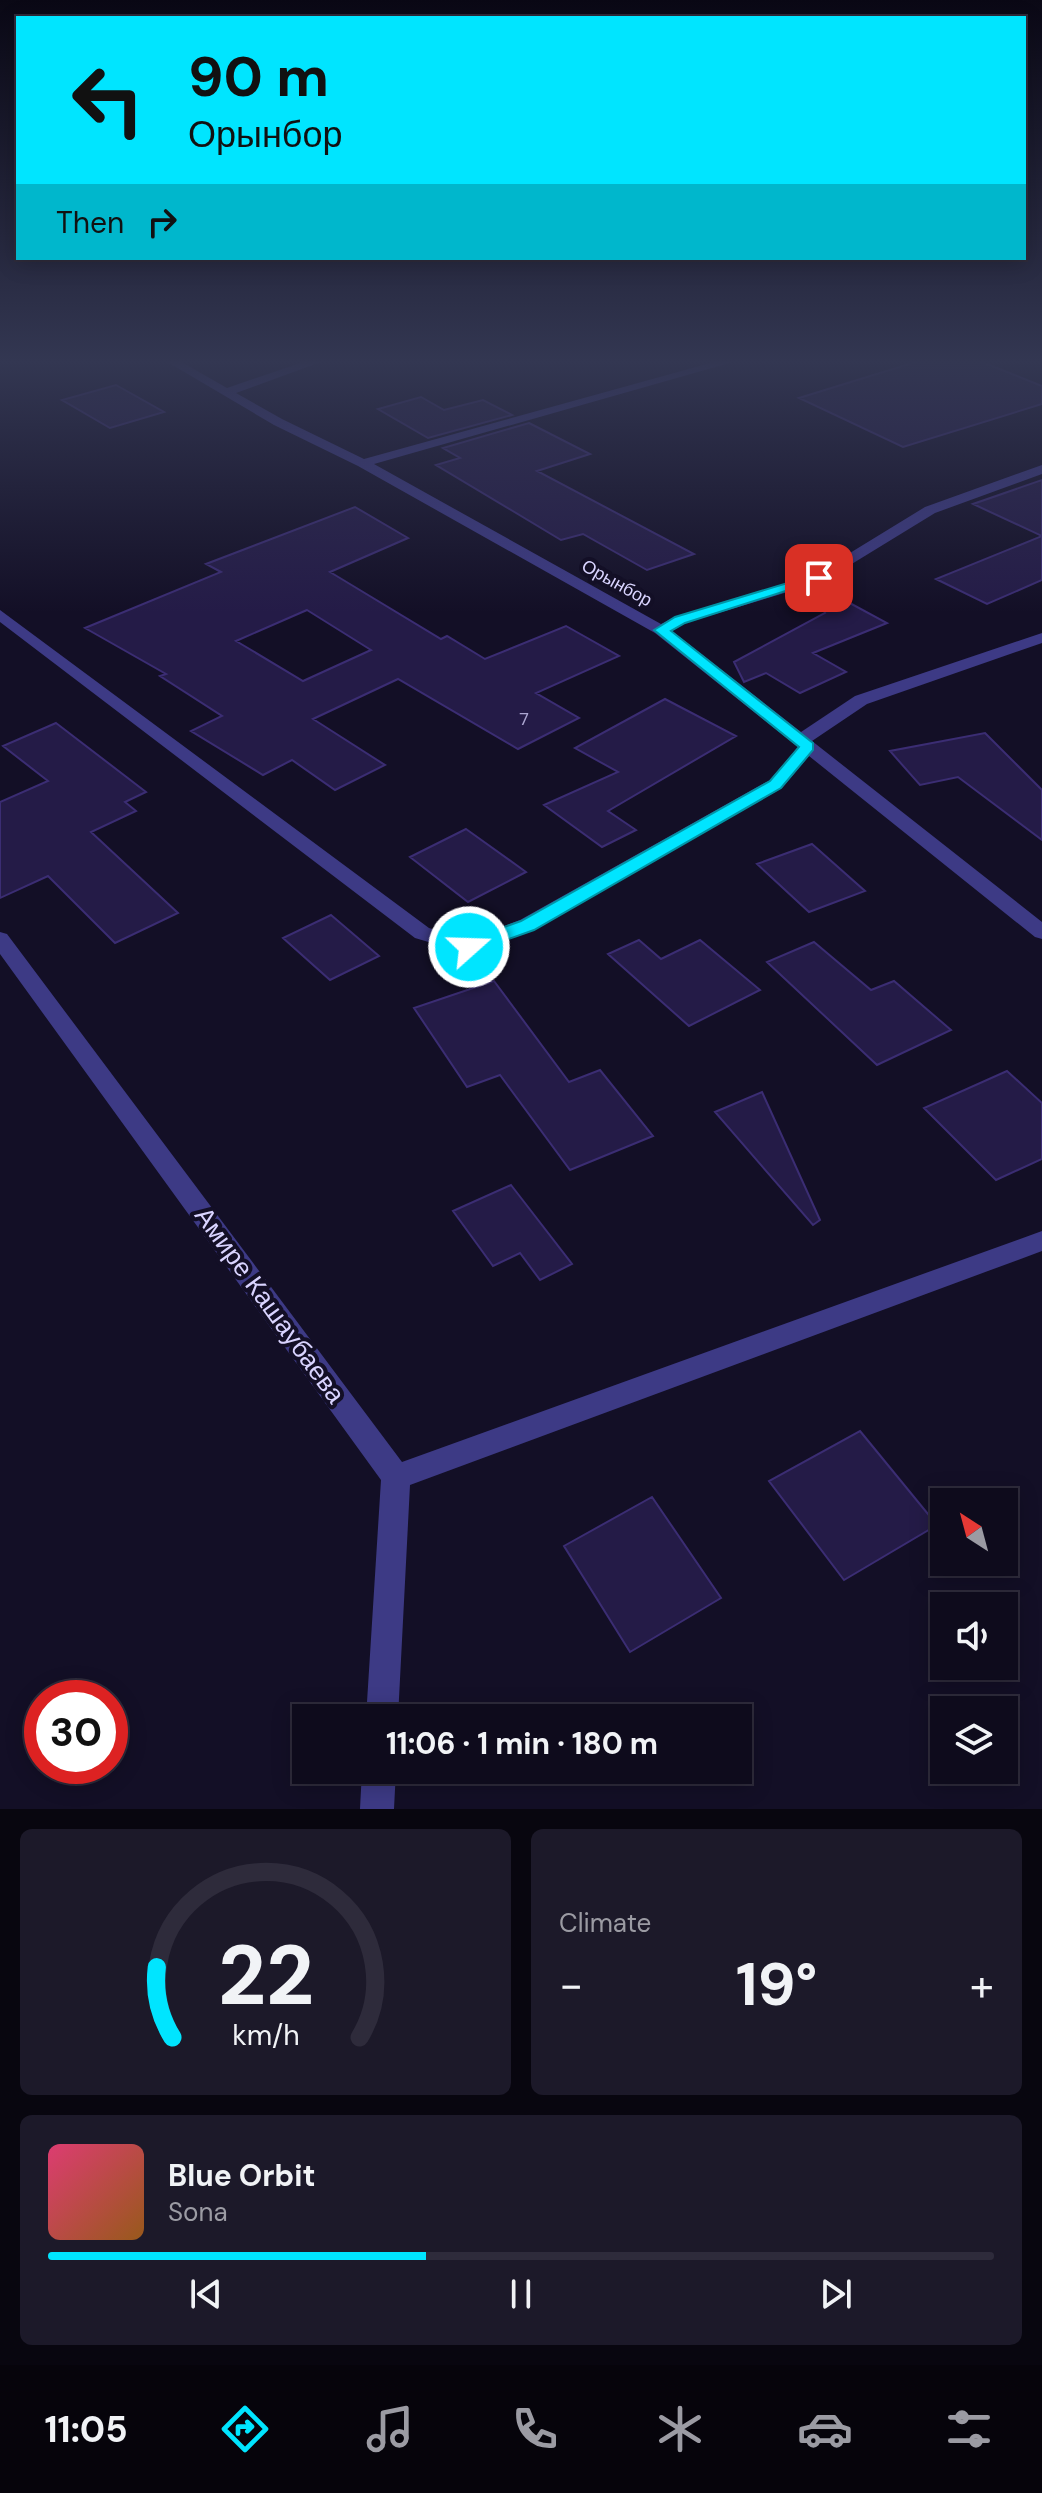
<!DOCTYPE html>
<html lang="en">
<head>
<meta charset="utf-8">
<style>
  :root { --surface:#0e0b1c; --page:#1c1929; --text:#f1f3f6; --muted:#9b9ba3; --line:#2e2b3b; --accent:#00e5ff }
  body { margin:0; font-family:"DM Sans",sans-serif; background:var(--page); color:var(--text); height:100vh; display:flex; flex-direction:column; font-size:30px; white-space:nowrap }
  * { box-sizing:border-box; margin:0 }
  p { font-size:26px; color:var(--muted) }
  .icon { flex:none; width:44px; height:44px; fill:none; stroke:currentColor; stroke-width:2; stroke-linecap:round; stroke-linejoin:round }
  .map { position:relative; height:1809px; overflow:hidden }
  .drawer { display:flex; flex-direction:column; gap:20px; padding:20px; background:#08060f; flex:1 }
  .drawer>* { flex:none }
  .guide { position:absolute; left:16px; top:16px; width:1010px; height:244px; border-radius:0px; box-shadow:0 4px 20px #0003,0 0 0 2px var(--line); background:#00e5ff; color:#111; overflow:hidden }
  .needle { width:52px; rotate:324deg }
  .fabs { position:absolute; left:930px; top:1488px; display:grid; gap:16px }
  .fabs a { display:grid; place-items:center; width:88px; height:88px; border-radius:0px; background:var(--surface); box-shadow:0 4px 20px #0003,0 0 0 2px var(--line); font-size:40px }
  .speed { position:absolute; left:24px; top:1680px; display:flex; gap:16px; font-size:40px; font-weight:700; text-align:center }
  .speed>* { display:grid; place-content:center; width:104px; height:104px; border-radius:50%; background:var(--surface); box-shadow:0 4px 20px #0003,0 0 0 2px var(--line); line-height:1 }
  .speed .limit { border:12px solid #d22; background:#fff; color:#111 }
  .pin { position:absolute; display:grid; place-items:center; width:68px; height:68px; color:#fff; margin:-34px; border-radius:16px; box-shadow:0 4px 12px #0006 }
  .me { position:absolute; width:88px; margin:-44px; rotate:70deg; stroke-linejoin:round; filter:drop-shadow(0 0 6px #0008) }
  .turn { display:flex; align-items:center; gap:28px; height:168px; padding:0 40px; font-size:36px }
  .turn .icon { width:104px; height:104px; stroke-width:2.5 }
  .turn b { display:block; font-size:56px; line-height:68px }
  .then { display:flex; align-items:center; height:76px; padding:0 40px; background:#0003; gap:16px; font-size:30px }
  .big { font-size:60px; font-weight:700; line-height:1.1 }
  .drawer .tile { flex:1; display:flex; flex-direction:column; justify-content:center; gap:12px; min-width:0; padding:0 28px; border-radius:12px; background:var(--page) }
  .drawer .dial { align-items:center; gap:0 }
  .dial svg { height:208px; overflow:visible; fill:none; stroke:var(--line); stroke-width:7; stroke-linecap:round; text-anchor:middle }
  .dial text { fill:var(--text); stroke:none }
  .song { display:flex; align-items:center; gap:24px }
  .cover { width:96px; height:96px; border-radius:12px; background:linear-gradient(135deg,hsl(340 70% 55%),hsl(30 70% 35%)) }
  .played { height:8px; border-radius:4px; background:linear-gradient(90deg,var(--accent) 40%,var(--line) 40%) }
  .keys { display:flex; justify-content:space-around; direction:ltr }
  .heat { display:flex; justify-content:space-between; align-items:center; font-size:44px; direction:ltr }
  .drawer .tiles { flex:1; display:grid; gap:20px; grid-template-columns:1fr 1fr }
  .tile:last-child { grid-column:span 2 }
  .trip { position:absolute; left:292px; top:1704px; width:460px; height:80px; border-radius:0px; background:var(--surface); box-shadow:0 4px 20px #0003,0 0 0 2px var(--line); font-weight:700; line-height:80px; text-align:center }
  .tab-bar { display:flex; height:128px; justify-content:space-around; align-items:center; background:#06040b; color:var(--muted) }
  .tab-bar .icon { width:56px; height:56px }
  .tab-bar .active { color:var(--accent) }
  .tab-bar b { font-size:36px; color:var(--text) }
  .map>svg:first-child { display:block }
  .building { fill:#241b47; stroke:#3b2d73; stroke-width:2; fill-rule:evenodd }
  .lines { fill:none; stroke-linecap:round; stroke-linejoin:round }
  .minor { fill:#3d3a85; fill-rule:evenodd }
  .route { fill:#00e5ff; stroke:#0095a6; stroke-width:2 }
  .labels { text-anchor:middle; dominant-baseline:central; stroke-width:8; stroke-linejoin:round; paint-order:stroke }
  .far-street-label { font-size:18px; fill:#d9d4ff; stroke:#130f26 }
  .number-label { font-size:18px; fill:#aca6d1 }
  .near-street-label { font-size:26px; fill:#d9d4ff; stroke:#130f26 }
</style>
</head>
<body>
<div class="map">
<svg width="1042" height="1809" viewBox="0 0 1042 1809">
  <rect width="100%" height="100%" fill="#130f26"/>
  <!-- building -->
  <path class="building" d="M922 360H977L1042 386V404L903 447 799 398Z
    M116 385 164 412 110 428 62 400Z
    M421 397 444 410 483 400 512 415 428 438 378 409Z
    M529 423 590 454 537 471 694 554 647 570 583 534 561 540 436 465 460 458 443 448Z
    M1042 480V536L973 504Z
    M355 507 408 538 330 572 441 639 447 636 485 659 566 626 619 656 536 693 579 718 518 749 398 679 313 719 385 765 335 790 292 760 263 775 191 731 222 716 160 676 166 674 85 628 221 572 206 564ZM307 610 371 650 303 681 236 641Z
    M1042 536V580L987 604 936 579Z
    M846 601 887 623 813 653 846 672 800 693 766 673 744 682 734 662 825 613 823 610Z
    M665 699 736 736 608 811 636 830 602 847 544 805 618 772 575 748Z
    M56 723 146 792 125 802 136 811 91 832 178 913 115 943 48 876 0 898V802L48 781 3 746Z
    M985 733 1042 790V840L958 777 920 785 890 751Z
    M466 829 526 872 468 902 410 857Z
    M812 844 865 891 809 912 757 864Z
    M331 915 379 956 330 980 283 938Z
    M639 940 661 959 700 940 760 990 689 1026 608 954Z
    M814 942 871 990 894 981 951 1030 877 1065 767 962Z
    M494 981 569 1082 600 1070 653 1136 570 1170 500 1075 467 1087 414 1008Z
    M1007 1071 1042 1103V1159L996 1180 924 1108Z
    M762 1092 820 1220 813 1225 715 1112Z
    M511 1185 572 1264 540 1280 520 1253 493 1266 453 1211Z
    M860 1431 937 1525 844 1580 769 1481Z
    M652 1497 721 1598 630 1652 564 1546Z"/>
  <g class="lines">
    <!-- minor -->
    <path class="minor" d="M164 360H178L227 388 309 360H326L236 393 282 419 364 459 721 360H740L374 464 661 624 675 617 814 575 925 507 1042 465V474L935 513 824 581 685 623 672 631 801 732 855 696 1042 633V643L867 704 812 741 1042 922V939L1035 937 809 756 782 788 534 930 469 954 415 938 0 622V610L429 928 468 940 520 920 770 780 798 747 655 633 358 466 274 425Z
      M0 932 7 934 402 1462 1042 1231V1251L410 1485 398 1718H366L381 1480 0 954Z
      M362 1770H396L394 1809H360Z"/>
  </g>
  <!-- sky -->
  <linearGradient id="sky" x2="0" y2="1"><stop stop-color="#0a0815"/><stop offset="0.59" stop-color="#333752"/><stop offset="1" stop-color="#333752" stop-opacity="0"/></linearGradient>
  <rect width="1042" height="613" fill="url(#sky)"/>
  <!-- route -->
  <path class="route" d="M814 575 826 578 685 623 671 631 813 743V750L781 788 534 930 475 951H462L459 947 462 942 521 921 770 781 799 747 654 630 675 617Z"/>
  <g class="labels">
    <!-- far-street labels -->
    <g class="far-street-label">
      <text transform="translate(617 583) rotate(29)">Орынбор</text>
    </g>
    <!-- number labels -->
    <g class="number-label">
      <text x="524" y="719">7</text>
    </g>
    <!-- near-street labels -->
    <g class="near-street-label">
      <text transform="translate(270 1305) rotate(54)">Амире Кашаубаева</text>
    </g>
  </g>
</svg>
<div class="fabs">
<a><svg class="needle" viewBox="-14 -14 28 28"><path d="M0-13l5 13h-10z" fill="#e53935"/><path d="M0 13l5-13h-10z" fill="#9b9ba3"/></svg></a>
<a><svg class="icon" aria-label="sound" viewBox="0 0 24 24"><path d="M4 9h4l5-4v14l-5-4H4zM17 9q2 3 0 6"/></svg></a>
<a><svg class="icon" aria-label="layers" viewBox="0 0 24 24"><path d="M12 4l9 5-9 5-9-5zM3 14l9 5 9-5"/></svg></a>
</div>
<div class="speed"><div class="limit">30</div></div>
<div class="pin" style="left:819px;top:578px;background:#d93025"><svg class="icon" aria-label="arrive" viewBox="0 0 24 24"><path d="M6 21V4h12l-3 4 3 4H6"/></svg></div>
<svg class="me" style="left:469px;top:947px" viewBox="-20 -20 40 40"><circle r="17" fill="#00e5ff" stroke="#fff" stroke-width="3"/><path d="M0-11L8 9 0 5-8 9z" fill="#fff"/></svg>
<div class="trip">11:06 · 1 min · 180 m</div>
<div class="guide">
<div class="turn"><svg class="icon" aria-label="left" viewBox="0 0 24 24"><path d="M17 20v-9H6M10 6l-5 5 5 5"/></svg><div><b>90 m</b>Орынбор</div></div>
<div class="then">Then<svg class="icon" aria-label="right" viewBox="0 0 24 24"><path d="M7 20v-9h11M14 6l5 5-5 5"/></svg></div>
</div>
</div>
<section class="drawer">
<div class="tiles">
<div class="tile dial"><svg viewBox="0 0 100 80">
<path d="M14 69A42 42 0 1 1 86 69"/>
<path d="M14 69A42 42 0 0 1 8 42" stroke="#00e5ff"/>
<text x="50" y="56" font-size="32" font-weight="700">22</text>
<text x="50" y="72" font-size="11">km/h</text>
</svg></div>
<div class="tile"><p>Climate</p>
<div class="heat"><a>−</a><b class="big">19°</b><a>+</a></div>
</div>
<div class="tile">
<div class="song"><i class="cover"></i><div><b>Blue Orbit</b><p>Sona</p></div></div>
<div class="played"></div>
<div class="keys"><svg class="icon" aria-label="previous" viewBox="0 0 24 24"><path d="M18 5L8 12l10 7zM5 5v14"/></svg><svg class="icon" aria-label="pause" viewBox="0 0 24 24"><path d="M8 5v14M16 5v14"/></svg><svg class="icon" aria-label="next" viewBox="0 0 24 24"><path d="M6 5l10 7-10 7zM19 5v14"/></svg></div>
</div>
</div>
</section>
<nav class="tab-bar">
<b>11:05</b>
<svg class="icon active" aria-label="directions" viewBox="0 0 24 24"><path d="M12 3l9 9-9 9-9-9zM9 14v-3h6M13 9l2 2-2 2"/></svg>
<svg class="icon" aria-label="music" viewBox="0 0 24 24"><path d="M9 18V5l10-2v13"/><circle cx="6" cy="18" r="3"/><circle cx="16" cy="16" r="3"/></svg>
<svg class="icon" aria-label="phone" viewBox="0 0 24 24"><path d="M5 4h4l2 5-3 2q2 4 5 5l2-3 5 2v4C11 20 4 13 5 4z"/></svg>
<svg class="icon" aria-label="climate" viewBox="0 0 24 24"><path d="M12 3v18M4 7l16 10M4 17L20 7"/></svg>
<svg class="icon" aria-label="car" viewBox="0 0 24 24"><path d="M5 17H2v-5l4-1 3-4h7l3 4 3 1v5h-3M9 17h6M6 11h13"/><circle cx="7" cy="17" r="2"/><circle cx="17" cy="17" r="2"/></svg>
<svg class="icon" aria-label="filters" viewBox="0 0 24 24"><path d="M4 7h16M4 17h16"/><circle cx="9" cy="7" r="2"/><circle cx="15" cy="17" r="2"/></svg>
</nav>
</body>
</html>
